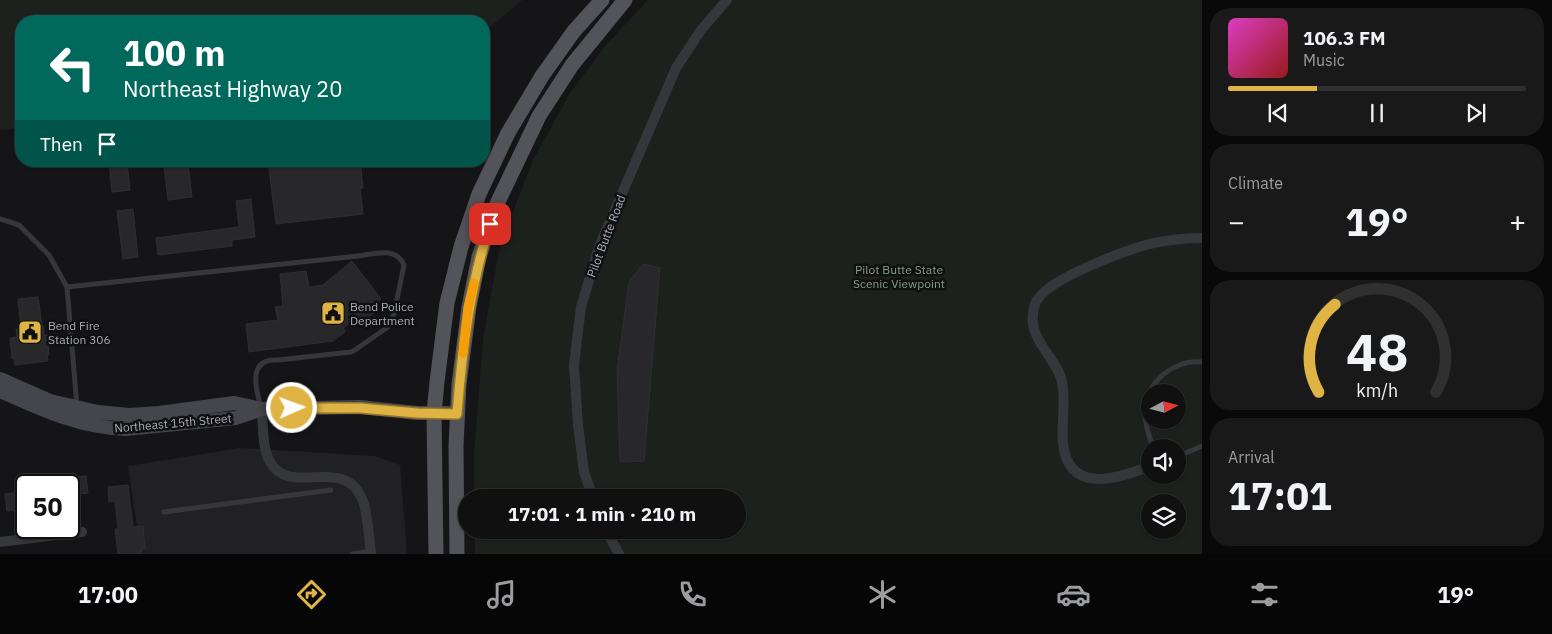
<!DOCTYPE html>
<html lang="en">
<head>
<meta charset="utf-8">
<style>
  :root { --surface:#101011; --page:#19191a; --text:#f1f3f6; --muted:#9c9d9f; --line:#303031; --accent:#dfb444 }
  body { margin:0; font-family:"IBM Plex Sans",sans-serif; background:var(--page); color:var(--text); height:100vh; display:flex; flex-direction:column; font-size:19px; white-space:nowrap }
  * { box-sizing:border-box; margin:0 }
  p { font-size:16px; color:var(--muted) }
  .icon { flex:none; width:28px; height:28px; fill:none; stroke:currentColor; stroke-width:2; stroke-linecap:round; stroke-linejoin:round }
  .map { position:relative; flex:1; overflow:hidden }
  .drawer { display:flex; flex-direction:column; gap:8px; padding:8px; background:#090909; width:350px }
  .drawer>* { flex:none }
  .top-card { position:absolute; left:15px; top:15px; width:475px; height:152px; border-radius:20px; box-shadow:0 1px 4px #0004,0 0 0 1px var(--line); background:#00695c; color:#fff; overflow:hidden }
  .needle { width:32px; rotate:83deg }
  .tools { position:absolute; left:1141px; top:384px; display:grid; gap:10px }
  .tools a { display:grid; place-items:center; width:45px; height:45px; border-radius:50%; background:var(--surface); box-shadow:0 1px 4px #0004,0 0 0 1px var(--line); font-size:25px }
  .speed { position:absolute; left:15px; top:474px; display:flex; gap:10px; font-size:25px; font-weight:700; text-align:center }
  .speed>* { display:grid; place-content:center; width:65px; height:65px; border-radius:50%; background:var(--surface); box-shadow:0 1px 4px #0004,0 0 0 1px var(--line); line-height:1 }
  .speed .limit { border:2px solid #111; border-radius:8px; background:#fff; color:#111 }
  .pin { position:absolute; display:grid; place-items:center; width:42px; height:42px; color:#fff; margin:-21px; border-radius:10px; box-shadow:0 2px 8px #0006 }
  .me { position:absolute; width:55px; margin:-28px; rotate:88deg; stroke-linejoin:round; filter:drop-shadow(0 0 4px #0008) }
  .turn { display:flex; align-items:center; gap:18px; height:105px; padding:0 25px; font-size:22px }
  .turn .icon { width:65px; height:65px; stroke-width:2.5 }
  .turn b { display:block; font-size:35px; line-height:42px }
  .then { display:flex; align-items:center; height:48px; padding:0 25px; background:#0003; gap:10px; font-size:19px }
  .big { font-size:38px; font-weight:700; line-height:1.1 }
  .drawer .card { flex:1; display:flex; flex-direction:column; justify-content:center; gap:8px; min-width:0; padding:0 18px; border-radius:20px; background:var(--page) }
  .drawer .dial { align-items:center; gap:0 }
  .dial svg { height:130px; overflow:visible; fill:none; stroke:var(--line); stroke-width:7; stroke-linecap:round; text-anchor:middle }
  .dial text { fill:var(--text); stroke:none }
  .song { display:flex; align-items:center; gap:15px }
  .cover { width:60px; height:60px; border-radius:8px; background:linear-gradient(135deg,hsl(310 70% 55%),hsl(0 70% 35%)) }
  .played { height:5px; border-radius:2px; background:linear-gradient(90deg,var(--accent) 30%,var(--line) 30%) }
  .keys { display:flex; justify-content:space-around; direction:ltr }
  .heat { display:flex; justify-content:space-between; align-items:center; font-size:28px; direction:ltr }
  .trip { position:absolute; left:458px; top:489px; width:288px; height:50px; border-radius:25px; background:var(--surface); box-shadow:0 1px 4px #0004,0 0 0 1px var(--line); font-weight:700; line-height:50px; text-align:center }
  .tab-bar { display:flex; height:80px; justify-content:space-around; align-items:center; background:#060607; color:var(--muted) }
  .tab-bar .icon { width:35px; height:35px }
  .tab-bar .active { color:var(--accent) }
  .tab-bar b { font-size:22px; color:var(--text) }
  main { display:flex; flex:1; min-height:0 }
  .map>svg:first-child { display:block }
  .built { fill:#212124 }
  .green { fill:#1c211d; fill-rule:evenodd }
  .building { fill:#28282b; stroke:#2f2f32 }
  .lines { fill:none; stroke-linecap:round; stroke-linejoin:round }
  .lane { stroke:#36373b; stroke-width:5 }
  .street { stroke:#36373b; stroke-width:10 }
  .secondary { stroke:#45464b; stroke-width:14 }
  .primary { stroke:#53545a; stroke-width:15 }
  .route-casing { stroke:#91752c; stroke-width:12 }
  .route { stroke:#dfb444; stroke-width:9 }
  .slow { stroke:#f59e0b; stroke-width:9 }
  .labels { text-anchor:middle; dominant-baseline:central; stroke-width:5; stroke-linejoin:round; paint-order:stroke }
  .street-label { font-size:12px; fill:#a8acb5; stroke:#101012 }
  .park-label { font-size:12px; fill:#819f85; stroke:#101012 }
  .poi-label { font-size:12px; fill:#a8acb5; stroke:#101012; text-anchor:start }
</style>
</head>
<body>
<main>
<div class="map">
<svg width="1202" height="554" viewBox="0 0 1202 554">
  <rect width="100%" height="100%" fill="#151517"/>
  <!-- built -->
  <path class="built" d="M240 448 374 456 400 465 407 554H141L128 466Z"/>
  <!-- green -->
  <path class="green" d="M0 0H522L489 28 484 39V21H21V128L0 130Z
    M648 0H1202V554H475V530H736V498H474V455L483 339 500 245 534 158 570 93 605 46ZM1150 392H1178V420H1150ZM1150 448H1178V475H1150ZM1150 502H1178V530H1150Z"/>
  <!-- building -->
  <path class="building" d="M109 161H127L130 190 112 192Z
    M268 161H360L363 188H360L363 214 276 224Z
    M188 163 192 197 168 200 164 166Z
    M251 199 255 237 232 240V246L158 255 156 238 239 227 236 201Z
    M133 209 138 257 123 259 117 211Z
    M352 261 381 299 376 303 379 309 363 321 359 316 343 328 345 332 333 341 249 352 246 324 278 320 275 307 283 306 280 274 306 271 309 287 323 285Z
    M643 264 660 268 644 461 620 462 617 371 629 282Z
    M38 297 42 326 43 325 44 336 47 335 49 355H47L48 361 15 365 14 358 12 359 10 338 17 337 16 329H21L18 299Z
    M74 473 75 477 86 476 88 493 69 495V485H54L53 476Z
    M128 485 133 527 143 526 145 549H141L142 554H118L115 529H118L115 501 109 502 108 487Z
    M26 491V509L7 511 5 494Z"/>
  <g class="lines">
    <!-- lane -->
    <path class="lane" d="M0 219 19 225 49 255 67 287 77 407
      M67 287 358 256C375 254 396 246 404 265L394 314 388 327 355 350 351 352 278 360C248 358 255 387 261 407
      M1153 448C1149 435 1144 422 1145 409 1147 381 1175 359 1202 362
      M1178 456 1202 446
      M164 512 331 490
      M352 554 370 551"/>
    <!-- street -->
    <path class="street" d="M262 409C263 425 262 448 270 462 291 499 347 451 364 504 368 519 369 538 371 554
      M1150 466C1118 479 1068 495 1063 443 1061 423 1066 402 1062 382 1058 359 1029 341 1033 314 1033 310 1035 302 1038 299 1051 278 1124 251 1149 244 1167 240 1184 238 1202 238
      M593 498 584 472 578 425 574 365 581 307 599 247 676 68 701 30 727 0
      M606 530 619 554
      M0 542 82 532"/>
    <!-- secondary -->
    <path class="secondary" d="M0 379 50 401 98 412 129 415 159 413 234 403 262 409 360 407 417 413H457
      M0 391C40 409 81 428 126 429L236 418 262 409"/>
    <!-- primary -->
    <path class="primary" d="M436 554 434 413 437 382 447 303 461 247 479 194 508 133 542 76 574 31 602 0
      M457 554 456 446 459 384 469 307 479 257 495 208 539 116 572 65 625 0"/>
  </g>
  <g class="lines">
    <!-- route casing -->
    <g class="route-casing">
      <path id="route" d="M292 408H360L417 413 457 414C462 349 470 286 490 224"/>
    </g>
    <!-- route -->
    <use href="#route" class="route"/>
    <!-- slow -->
    <path class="slow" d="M463 353 468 307 474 283"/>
  </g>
  <!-- icons -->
  <defs>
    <g id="civic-square" transform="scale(1.25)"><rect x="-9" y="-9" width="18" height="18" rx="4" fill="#dfb444" stroke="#101012"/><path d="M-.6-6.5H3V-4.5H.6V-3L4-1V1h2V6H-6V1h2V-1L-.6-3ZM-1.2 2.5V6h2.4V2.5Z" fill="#111"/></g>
  </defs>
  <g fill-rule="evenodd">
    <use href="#civic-square" x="333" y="313"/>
    <use href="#civic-square" x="30" y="332"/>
  </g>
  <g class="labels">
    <!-- street labels -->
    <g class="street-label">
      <text transform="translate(606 236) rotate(-69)">Pilot Butte Road</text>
      <text transform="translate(173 423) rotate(-5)">Northeast 15th Street</text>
    </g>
    <!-- park labels -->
    <g class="park-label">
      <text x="899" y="269">Pilot Butte State<tspan x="899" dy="14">Scenic Viewpoint</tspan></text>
    </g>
    <!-- poi labels -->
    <g class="poi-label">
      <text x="350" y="306">Bend Police<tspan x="350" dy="14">Department</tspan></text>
      <text x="48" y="325">Bend Fire<tspan x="48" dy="14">Station 306</tspan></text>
    </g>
  </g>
</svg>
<div class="tools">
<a><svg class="needle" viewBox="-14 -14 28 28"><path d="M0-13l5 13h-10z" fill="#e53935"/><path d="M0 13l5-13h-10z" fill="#9c9d9f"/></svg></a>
<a><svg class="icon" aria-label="sound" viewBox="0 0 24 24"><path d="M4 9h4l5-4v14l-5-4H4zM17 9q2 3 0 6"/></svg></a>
<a><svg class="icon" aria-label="layers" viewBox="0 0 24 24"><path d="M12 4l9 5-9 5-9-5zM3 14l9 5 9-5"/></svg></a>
</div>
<div class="speed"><div class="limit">50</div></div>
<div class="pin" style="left:490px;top:224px;background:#d93025"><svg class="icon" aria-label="arrive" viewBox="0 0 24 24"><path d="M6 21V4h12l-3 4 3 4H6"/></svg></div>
<svg class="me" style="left:292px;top:408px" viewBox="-20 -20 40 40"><circle r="17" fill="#dfb444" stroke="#fff" stroke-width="3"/><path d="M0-11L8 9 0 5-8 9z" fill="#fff"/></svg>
<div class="trip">17:01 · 1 min · 210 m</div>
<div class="top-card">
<div class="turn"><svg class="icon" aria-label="left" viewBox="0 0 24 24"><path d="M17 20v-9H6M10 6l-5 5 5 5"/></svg><div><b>100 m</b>Northeast Highway 20</div></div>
<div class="then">Then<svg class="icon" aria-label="arrive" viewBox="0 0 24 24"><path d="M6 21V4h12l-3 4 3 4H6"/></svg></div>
</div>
</div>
<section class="drawer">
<div class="card">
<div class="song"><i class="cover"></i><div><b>106.3 FM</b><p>Music</p></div></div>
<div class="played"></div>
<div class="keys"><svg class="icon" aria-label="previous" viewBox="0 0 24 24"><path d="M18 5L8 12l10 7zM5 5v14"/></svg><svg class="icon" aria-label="pause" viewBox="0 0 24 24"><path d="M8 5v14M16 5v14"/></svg><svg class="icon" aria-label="next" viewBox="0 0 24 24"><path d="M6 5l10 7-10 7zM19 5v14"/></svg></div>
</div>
<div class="card"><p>Climate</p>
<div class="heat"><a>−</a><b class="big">19°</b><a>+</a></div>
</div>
<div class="card dial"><svg viewBox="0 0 100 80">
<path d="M14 69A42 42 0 1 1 86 69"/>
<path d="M14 69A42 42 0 0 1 24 15" stroke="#dfb444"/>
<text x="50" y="56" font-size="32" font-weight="700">48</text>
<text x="50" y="72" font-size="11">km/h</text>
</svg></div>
<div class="card"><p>Arrival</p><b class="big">17:01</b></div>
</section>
</main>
<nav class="tab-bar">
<b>17:00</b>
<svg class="icon active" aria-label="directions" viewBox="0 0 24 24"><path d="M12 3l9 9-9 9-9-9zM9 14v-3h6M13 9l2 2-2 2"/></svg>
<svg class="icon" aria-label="music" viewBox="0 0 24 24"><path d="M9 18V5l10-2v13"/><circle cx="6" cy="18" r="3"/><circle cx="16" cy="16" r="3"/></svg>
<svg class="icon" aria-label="phone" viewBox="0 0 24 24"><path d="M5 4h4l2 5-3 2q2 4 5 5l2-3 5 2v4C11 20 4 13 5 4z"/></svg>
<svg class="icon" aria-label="climate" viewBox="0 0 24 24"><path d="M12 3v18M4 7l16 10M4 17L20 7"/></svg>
<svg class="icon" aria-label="car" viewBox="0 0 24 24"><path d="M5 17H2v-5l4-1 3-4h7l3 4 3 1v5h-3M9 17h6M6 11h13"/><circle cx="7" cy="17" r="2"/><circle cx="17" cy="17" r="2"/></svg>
<svg class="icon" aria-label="filters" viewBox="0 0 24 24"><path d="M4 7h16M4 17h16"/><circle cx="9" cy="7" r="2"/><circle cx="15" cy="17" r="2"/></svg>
<b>19°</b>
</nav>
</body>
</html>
